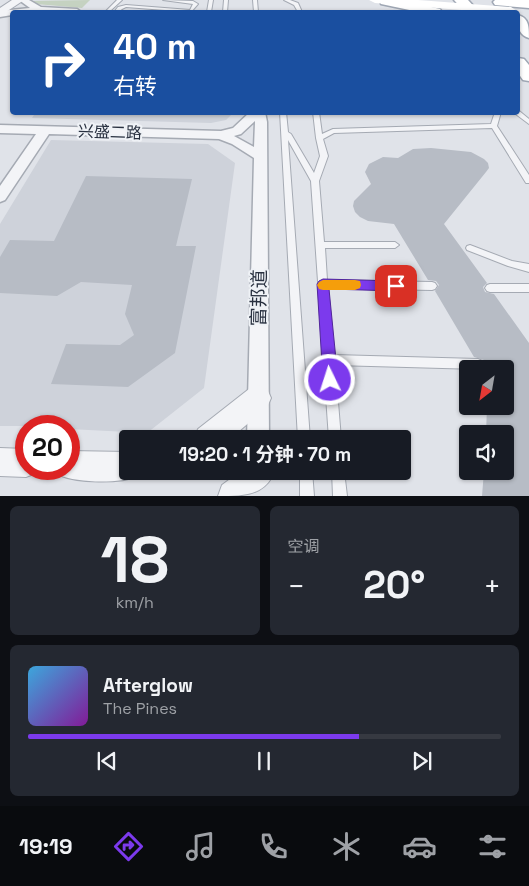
<!DOCTYPE html>
<html lang="zh">
<head>
<meta charset="utf-8">
<style>
  :root { --surface:#171b24; --page:#242831; --text:#f1f3f6; --muted:#9ea1a6; --line:#363941; --accent:#7c3aed }
  body { margin:0; font-family:"Space Grotesk","Noto Sans SC",sans-serif; background:var(--page); color:var(--text); height:100vh; display:flex; flex-direction:column; font-size:19px; white-space:nowrap }
  * { box-sizing:border-box; margin:0 }
  p { font-size:16px; color:var(--muted) }
  .icon { flex:none; width:28px; height:28px; fill:none; stroke:currentColor; stroke-width:2; stroke-linecap:round; stroke-linejoin:round }
  .map { position:relative; height:496px; overflow:hidden }
  .drawer { display:flex; flex-direction:column; gap:10px; padding:10px; background:#0d0f14; flex:1 }
  .drawer>* { flex:none }
  .hud { position:absolute; left:10px; top:10px; width:510px; height:105px; border-radius:5px; box-shadow:0 1px 4px #0004; background:#1a4fa0; color:#fff; overflow:hidden }
  .needle { width:32px; rotate:211deg }
  .tools { position:absolute; left:459px; top:360px; display:grid; gap:10px }
  .tools a { display:grid; place-items:center; width:55px; height:55px; border-radius:5px; background:var(--surface); box-shadow:0 1px 4px #0004; font-size:25px }
  .speed { position:absolute; left:15px; top:415px; display:flex; gap:10px; font-size:25px; font-weight:700; text-align:center }
  .speed>* { display:grid; place-content:center; width:65px; height:65px; border-radius:50%; background:var(--surface); box-shadow:0 1px 4px #0004; line-height:1 }
  .speed .limit { border:8px solid #d22; background:#fff; color:#111 }
  .pin { position:absolute; display:grid; place-items:center; width:42px; height:42px; color:#fff; margin:-21px; border-radius:10px; box-shadow:0 2px 8px #0006 }
  .me { position:absolute; width:55px; margin:-28px; rotate:356deg; stroke-linejoin:round; filter:drop-shadow(0 0 4px #0008) }
  .turn { display:flex; align-items:center; gap:18px; height:105px; padding:0 20px; font-size:22px }
  .turn .icon { width:65px; height:65px; stroke-width:2.5 }
  .turn b { display:block; font-size:35px; line-height:42px }
  .big { font-size:38px; font-weight:700; line-height:1.1 }
  .drawer .widget { flex:1; display:flex; flex-direction:column; justify-content:center; gap:8px; min-width:0; padding:0 18px; border-radius:8px; background:var(--page) }
  .drawer .dial { align-items:center; gap:0 }
  .dial b { font-size:65px; line-height:1 }
  .song { display:flex; align-items:center; gap:15px }
  .cover { width:60px; height:60px; border-radius:8px; background:linear-gradient(135deg,hsl(200 70% 55%),hsl(290 70% 35%)) }
  .played { height:5px; border-radius:2px; background:linear-gradient(90deg,var(--accent) 70%,var(--line) 70%) }
  .keys { display:flex; justify-content:space-around; direction:ltr }
  .heat { display:flex; justify-content:space-between; align-items:center; font-size:28px; direction:ltr }
  .drawer .tiles { flex:1; display:grid; gap:10px; grid-template-columns:1fr 1fr }
  .widget:last-child { grid-column:span 2 }
  .trip { position:absolute; left:119px; top:430px; width:292px; height:50px; border-radius:5px; background:var(--surface); box-shadow:0 1px 4px #0004; font-weight:700; line-height:50px; text-align:center }
  .tab-bar { display:flex; height:80px; justify-content:space-around; align-items:center; background:#090b0e; color:var(--muted) }
  .tab-bar .icon { width:35px; height:35px }
  .tab-bar .on { color:var(--accent) }
  .tab-bar b { font-size:22px; color:var(--text) }
  .map>svg:first-child { display:block }
  .built { fill:#ced2da }
  .green { fill:#c5d2c1 }
  .building { fill:#b7bcc5 }
  .lines { fill:none; stroke-linecap:round; stroke-linejoin:round }
  .service-casing { stroke:#a5aab3; stroke-width:2 }
  .minor-casing { stroke:#a5aab3; stroke-width:3 }
  .tertiary-casing { stroke:#a5aab3; stroke-width:2 }
  .primary-casing { stroke:#9fa7b4; stroke-width:3 }
  .service { fill:#f3f4f7; fill-rule:evenodd }
  .minor { fill:#f3f4f7; fill-rule:evenodd }
  .tertiary { fill:#f3f4f7; fill-rule:evenodd }
  .secondary { fill:#fff; fill-rule:evenodd }
  .primary { fill:#fff; fill-rule:evenodd }
  .route { fill:#7c3aed; stroke:#51269a }
  .slow { fill:#f59e0b }
  .labels { text-anchor:middle; dominant-baseline:central; stroke-width:4; stroke-linejoin:round; paint-order:stroke }
  .far-street-label { font-size:16px; fill:#293140; stroke:#eff2f6 }
  .street-label { font-size:19px; fill:#293140; stroke:#eff2f6 }
</style>
</head>
<body>
<div class="map">
<svg width="529" height="496" viewBox="0 0 529 496">
  <rect width="100%" height="100%" fill="#e0e3e9"/>
  <!-- built -->
  <path class="built" d="M36 112H233V113L226 120 211 123 32 118Z
    M51 140 208 144 235 163 204 388 147 433 69 429V426H0V224Z"/>
  <!-- green -->
  <path class="green" d="M90 0 82 8 36 4 29 1Z"/>
  <!-- building -->
  <path class="building" d="M431 148 471 152 484 159 488 163 489 168 486 172 444 224 487 283 483 287 485 292 494 294 529 343V496H482L484 471H505V434H486L487 406H505V369H483L485 365 484 360 474 357 435 291 439 285 436 281 428 280 394 224 368 221 360 217 355 212 353 206 354 201 371 184 365 172 369 164 383 157 398 158 413 149Z
    M86 176 192 179 176 246H196L175 353 128 387 51 384 66 344 120 345 134 335 125 314 132 285 81 282 57 296 0 293V257L10 240 54 241Z"/>
  <g class="lines">
    <!-- service casing -->
    <g class="service-casing">
      <path id="service" d="M117 0H122L109 12H105Z
        M163 0 193 1 198 4 191 12 126 7 122 9 118 12H114L118 7 126 5 190 10 193 4Z
        M209 0H213L211 12H207Z
        M224 0H228L227 12H223Z
        M253 0H257L258 12H254Z
        M284 0H290L298 3 302 12H298L294 5Z
        M518 110 529 119V124L513 112H518Z
        M280 112H286L288 132 291 134 314 173 320 156 316 138 313 112H319L322 134 333 129 491 124 495 112H501L497 126 529 175V183H526L492 128 334 133 323 139 328 156 319 181 324 242H395L399 245 395 248H325L327 280 432 282 435 283 437 286 435 289 432 290 328 288 334 355 478 359 482 361 483 364 482 367 478 369 335 365 341 439H329L311 181 288 140 310 439H298Z
        M470 245 512 261 529 264V272L508 266 467 250 466 248 467 246Z
        M490 284H529V292H490L487 291 485 288 487 285Z
        M300 471H312L314 496H300Z
        M332 471H344L347 496H333Z"/>
    </g>
    <!-- minor casing -->
    <g class="minor-casing">
      <path id="minor" d="M19 0H29L41 7 77 9 81 12H12V15L0 17V11L30 8Z
        M250 112H265L267 122 269 439H247L254 158 232 144 219 139 49 134 5 200 0 202V186L36 134 0 133V125L221 131 233 128ZM255 121V122L254 147 234 136 241 134Z"/>
    </g>
    <!-- tertiary casing -->
    <g class="tertiary-casing">
      <path id="tertiary" d="M12 0H24L0 16V8Z
        M258 385 267 389 271 398 267 407 230 439H194L198 429 249 389Z
        M0 448 26 449V469H38L36 473 26 477 0 476Z
        M69 451 128 452V471H140L138 476C120 484 77 483 59 475L56 469H69Z
        M241 471H269L272 477C261 496 242 496 218 496L222 485Z"/>
    </g>
    <!-- primary casing -->
    <g class="primary-casing">
      <path id="primary" d="M380 0H400L440 9 442 12H419L381 4Z
        M454 0H468L479 12H465Z
        M495 0H529V8L495 5 493 2Z
        M518 15C529 18 529 27 529 38 518 35 517 24 518 15Z
        M518 58 524 59 529 65V81L523 80 518 73Z"/>
    </g>
    <!-- service -->
    <use href="#service" class="service"/>
    <!-- minor -->
    <use href="#minor" class="minor"/>
    <!-- tertiary -->
    <use href="#tertiary" class="tertiary"/>
    <!-- secondary -->
    <path class="secondary" d="M369 0H418L511 7 517 11 486 12 375 3Z"/>
    <!-- primary -->
    <use href="#primary" class="primary"/>
  </g>
  <!-- route -->
  <path class="route" d="M323 279 396 281 400 282 402 286 400 289 396 291 329 289 338 380 336 385 330 387 325 385 323 380 317 284 319 281Z"/>
  <!-- slow -->
  <path class="slow" d="M323 280H355L360 281 361 285 360 288 355 290H323L319 289 317 285 319 282Z"/>
  <g class="labels">
    <!-- far-street labels -->
    <g class="far-street-label">
      <text transform="translate(110 132) rotate(2)">兴盛二路</text>
    </g>
    <!-- street labels -->
    <g class="street-label">
      <text transform="translate(259 298) rotate(-89)">富邦道</text>
    </g>
  </g>
</svg>
<div class="tools">
<a><svg class="needle" viewBox="-14 -14 28 28"><path d="M0-13l5 13h-10z" fill="#e53935"/><path d="M0 13l5-13h-10z" fill="#9ea1a6"/></svg></a>
<a><svg class="icon" aria-label="sound" viewBox="0 0 24 24"><path d="M4 9h4l5-4v14l-5-4H4zM17 9q2 3 0 6"/></svg></a>
</div>
<div class="speed"><div class="limit">20</div></div>
<div class="pin" style="left:396px;top:286px;background:#d93025"><svg class="icon" aria-label="arrive" viewBox="0 0 24 24"><path d="M6 21V4h12l-3 4 3 4H6"/></svg></div>
<svg class="me" style="left:330px;top:380px" viewBox="-20 -20 40 40"><circle r="17" fill="#7c3aed" stroke="#fff" stroke-width="3"/><path d="M0-11L8 9 0 5-8 9z" fill="#fff"/></svg>
<div class="trip">19:20 · 1 分钟 · 70 m</div>
<div class="hud">
<div class="turn"><svg class="icon" aria-label="right" viewBox="0 0 24 24"><path d="M7 20v-9h11M14 6l5 5-5 5"/></svg><div><b>40 m</b>右转</div></div>
</div>
</div>
<section class="drawer">
<div class="tiles">
<div class="widget dial"><b>18</b><p>km/h</p></div>
<div class="widget"><p>空调</p>
<div class="heat"><a>−</a><b class="big">20°</b><a>+</a></div>
</div>
<div class="widget">
<div class="song"><i class="cover"></i><div><b>Afterglow</b><p>The Pines</p></div></div>
<div class="played"></div>
<div class="keys"><svg class="icon" aria-label="previous" viewBox="0 0 24 24"><path d="M18 5L8 12l10 7zM5 5v14"/></svg><svg class="icon" aria-label="pause" viewBox="0 0 24 24"><path d="M8 5v14M16 5v14"/></svg><svg class="icon" aria-label="next" viewBox="0 0 24 24"><path d="M6 5l10 7-10 7zM19 5v14"/></svg></div>
</div>
</div>
</section>
<nav class="tab-bar">
<b>19:19</b>
<svg class="icon on" aria-label="directions" viewBox="0 0 24 24"><path d="M12 3l9 9-9 9-9-9zM9 14v-3h6M13 9l2 2-2 2"/></svg>
<svg class="icon" aria-label="music" viewBox="0 0 24 24"><path d="M9 18V5l10-2v13"/><circle cx="6" cy="18" r="3"/><circle cx="16" cy="16" r="3"/></svg>
<svg class="icon" aria-label="phone" viewBox="0 0 24 24"><path d="M5 4h4l2 5-3 2q2 4 5 5l2-3 5 2v4C11 20 4 13 5 4z"/></svg>
<svg class="icon" aria-label="climate" viewBox="0 0 24 24"><path d="M12 3v18M4 7l16 10M4 17L20 7"/></svg>
<svg class="icon" aria-label="car" viewBox="0 0 24 24"><path d="M5 17H2v-5l4-1 3-4h7l3 4 3 1v5h-3M9 17h6M6 11h13"/><circle cx="7" cy="17" r="2"/><circle cx="17" cy="17" r="2"/></svg>
<svg class="icon" aria-label="filters" viewBox="0 0 24 24"><path d="M4 7h16M4 17h16"/><circle cx="9" cy="7" r="2"/><circle cx="15" cy="17" r="2"/></svg>
</nav>
</body>
</html>
